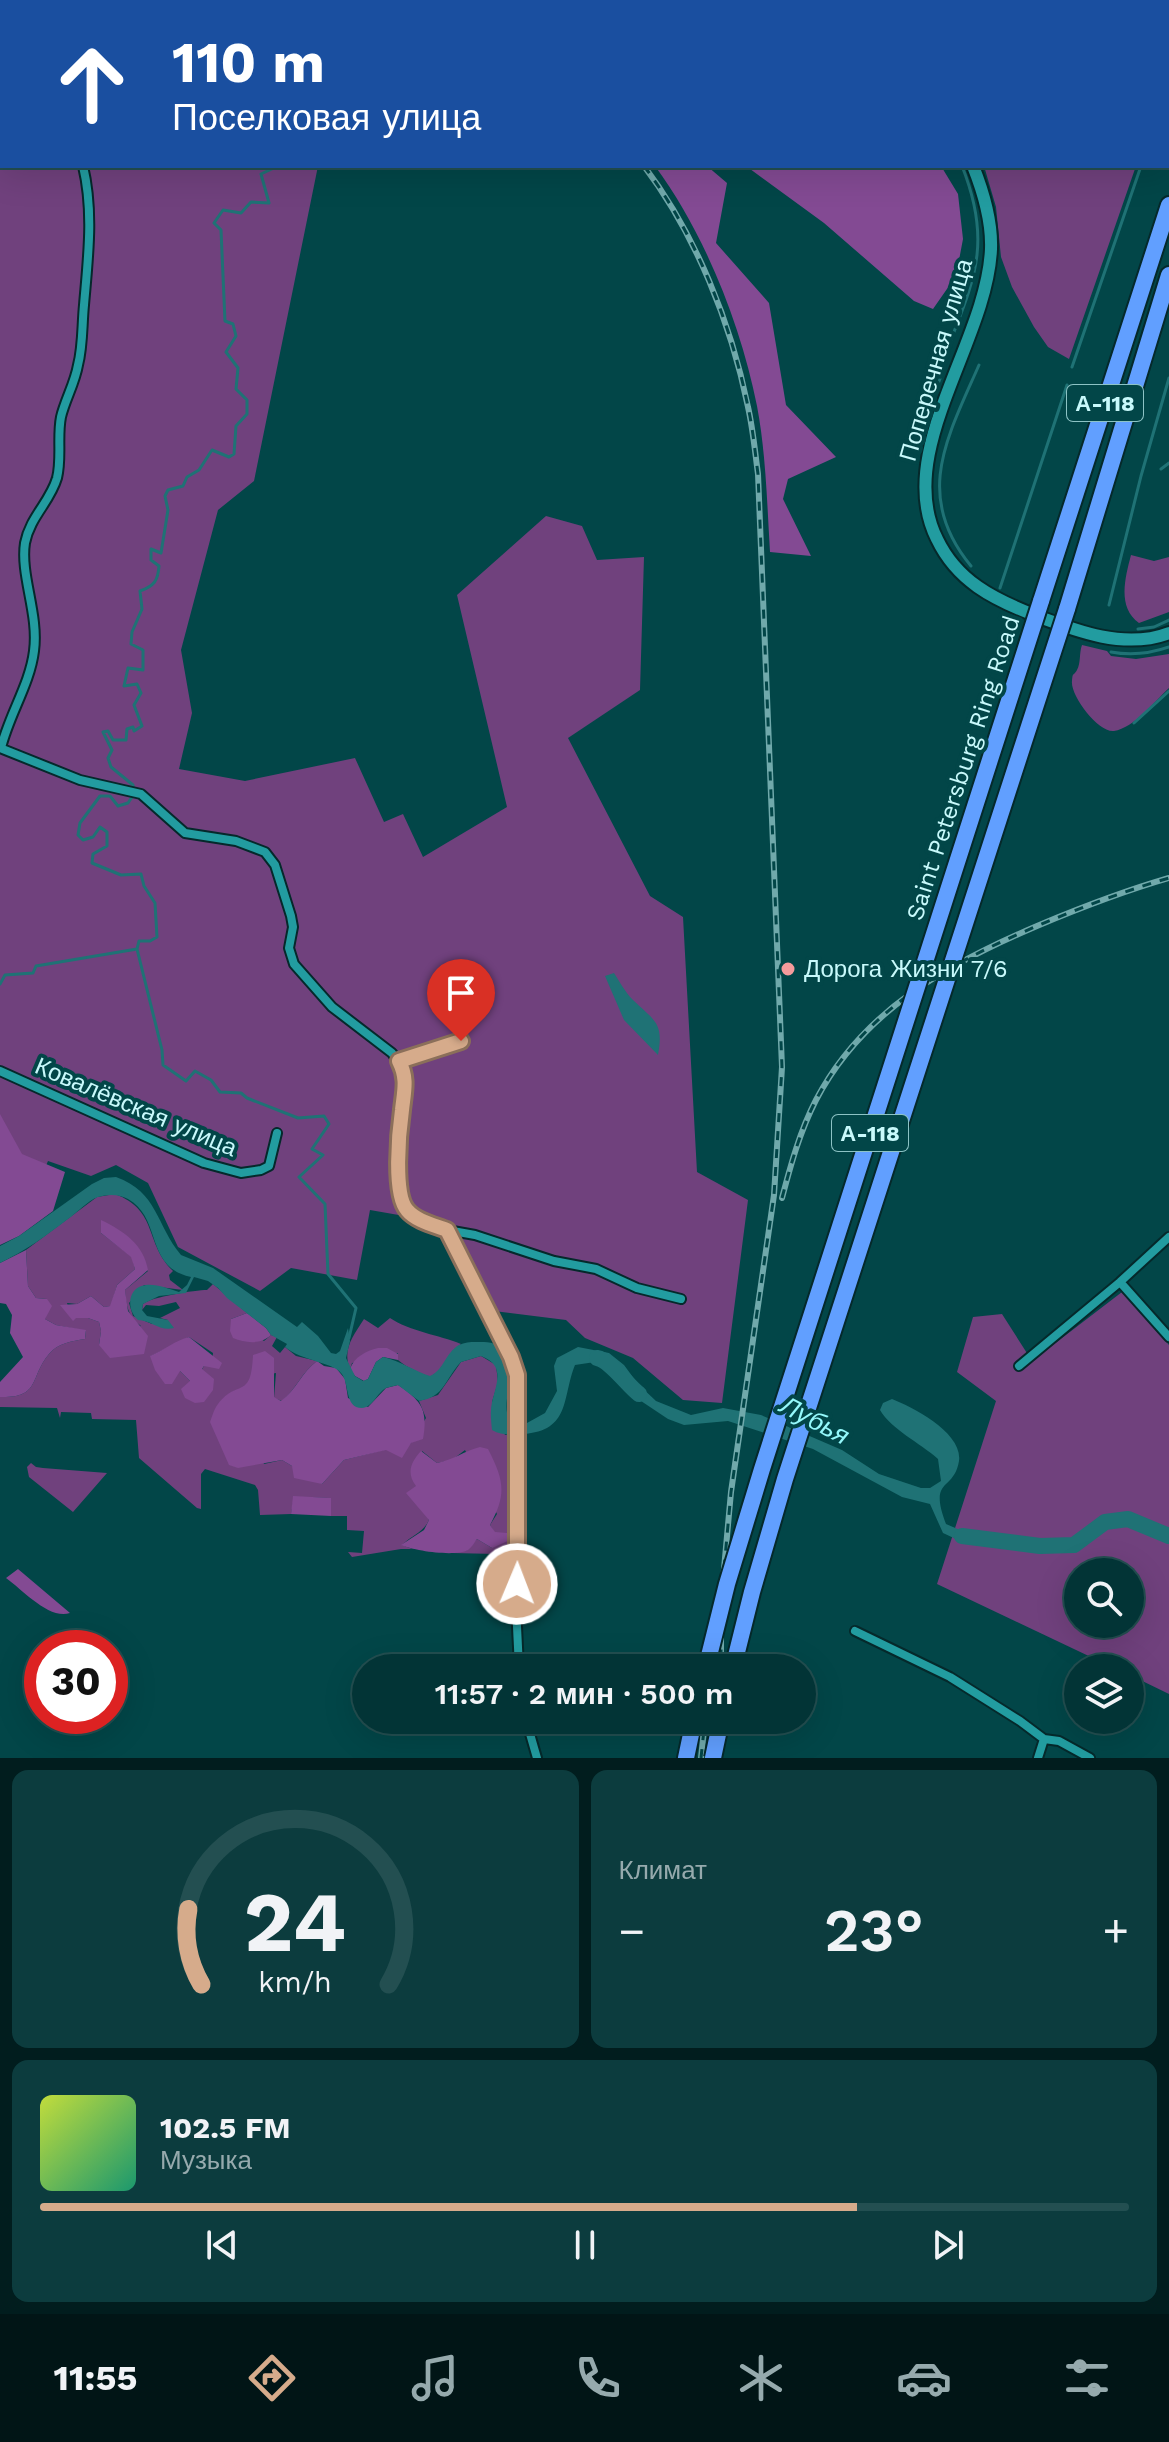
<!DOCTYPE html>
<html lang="ru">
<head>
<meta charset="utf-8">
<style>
  :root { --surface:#023436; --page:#0c3c3e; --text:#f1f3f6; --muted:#96aaad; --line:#234f51; --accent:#d6ab8b }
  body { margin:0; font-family:"Work Sans",sans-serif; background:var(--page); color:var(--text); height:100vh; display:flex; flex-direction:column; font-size:30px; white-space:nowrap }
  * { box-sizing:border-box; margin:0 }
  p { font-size:26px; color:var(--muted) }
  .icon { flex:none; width:44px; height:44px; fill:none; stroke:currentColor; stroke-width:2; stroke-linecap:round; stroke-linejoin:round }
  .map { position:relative; height:1758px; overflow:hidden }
  .details { display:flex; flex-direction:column; gap:12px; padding:12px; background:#011d1e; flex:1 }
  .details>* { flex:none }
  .guide { position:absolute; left:0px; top:0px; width:1170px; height:168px; box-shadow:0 8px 32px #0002,0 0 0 2px var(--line); background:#1a4fa0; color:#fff; overflow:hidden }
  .tools { position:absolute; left:1064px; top:1558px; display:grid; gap:16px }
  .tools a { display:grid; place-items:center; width:80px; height:80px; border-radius:50%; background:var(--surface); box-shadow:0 8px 32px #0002,0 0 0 2px var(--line); font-size:40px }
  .speed { position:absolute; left:24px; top:1630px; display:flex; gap:16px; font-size:40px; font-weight:700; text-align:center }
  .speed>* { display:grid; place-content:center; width:104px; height:104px; border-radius:50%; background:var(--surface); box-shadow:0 8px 32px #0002,0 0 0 2px var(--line); line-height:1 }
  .speed .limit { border:12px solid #d22; background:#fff; color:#111 }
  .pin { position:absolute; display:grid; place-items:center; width:68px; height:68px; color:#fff; margin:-82px -34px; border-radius:50% 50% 50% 0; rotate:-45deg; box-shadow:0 0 8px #0007 }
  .pin .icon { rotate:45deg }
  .me { position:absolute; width:88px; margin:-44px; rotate:1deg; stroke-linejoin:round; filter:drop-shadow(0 0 6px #0008) }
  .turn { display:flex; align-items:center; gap:28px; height:168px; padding:0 40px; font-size:36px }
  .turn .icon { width:104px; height:104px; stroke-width:2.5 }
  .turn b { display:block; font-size:56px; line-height:68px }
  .big { font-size:60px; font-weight:600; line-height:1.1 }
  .details .widget { flex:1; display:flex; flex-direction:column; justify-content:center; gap:12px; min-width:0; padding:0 28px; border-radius:16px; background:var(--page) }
  .details .dial { align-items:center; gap:0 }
  .dial svg { height:208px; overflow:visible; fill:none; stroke:var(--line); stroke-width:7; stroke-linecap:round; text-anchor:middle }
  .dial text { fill:var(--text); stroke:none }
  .song { display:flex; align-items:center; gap:24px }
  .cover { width:96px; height:96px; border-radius:12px; background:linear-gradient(135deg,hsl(70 70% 55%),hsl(160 70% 35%)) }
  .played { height:8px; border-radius:4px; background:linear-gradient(90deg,var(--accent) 75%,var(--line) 75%) }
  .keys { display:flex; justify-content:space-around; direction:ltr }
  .heat { display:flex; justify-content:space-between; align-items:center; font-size:44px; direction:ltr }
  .details .tiles { flex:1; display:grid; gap:12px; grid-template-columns:1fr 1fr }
  .widget:last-child { grid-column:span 2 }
  .trip { position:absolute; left:352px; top:1654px; width:464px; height:80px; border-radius:40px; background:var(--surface); box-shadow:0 8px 32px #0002,0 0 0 2px var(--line); font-weight:600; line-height:80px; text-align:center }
  .dock { display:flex; height:128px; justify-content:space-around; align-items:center; background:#011516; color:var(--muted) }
  .dock .icon { width:56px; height:56px }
  .dock .selected { color:var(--accent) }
  .dock b { font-size:36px; color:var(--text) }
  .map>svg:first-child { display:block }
  .green { fill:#70417d; fill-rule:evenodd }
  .forest { fill:#834a93 }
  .water { fill:#1f7275 }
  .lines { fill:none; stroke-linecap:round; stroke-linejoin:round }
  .stream { stroke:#1f7275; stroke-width:3 }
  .river { stroke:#1f7275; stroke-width:16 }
  .street-casing { stroke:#05292b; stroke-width:12 }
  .secondary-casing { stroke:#05292b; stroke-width:16 }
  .highway-casing { stroke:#05292b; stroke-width:20 }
  .street { stroke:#229ca0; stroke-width:8 }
  .secondary { stroke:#229ca0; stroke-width:12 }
  .highway { stroke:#619fff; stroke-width:16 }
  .rail-casing { stroke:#70a9ab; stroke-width:6 }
  .rail { stroke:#024648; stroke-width:3; stroke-dasharray:9; stroke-linecap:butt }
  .highway-bridge-casing { stroke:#05292b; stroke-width:20; stroke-linecap:butt }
  .highway-bridge { stroke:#619fff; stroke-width:16 }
  .route-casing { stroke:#8b6f5a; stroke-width:20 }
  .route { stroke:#d6ab8b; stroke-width:14 }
  .poi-dot { fill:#f59b9c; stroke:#024648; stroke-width:3 }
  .labels { text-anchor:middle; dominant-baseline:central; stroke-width:8; stroke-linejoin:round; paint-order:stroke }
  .shield { fill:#024648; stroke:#8dc3c5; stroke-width:2 }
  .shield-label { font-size:22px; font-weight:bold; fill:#c8f9fb }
  .street-label { font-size:24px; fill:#c8f9fb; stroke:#024648 }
  .poi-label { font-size:24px; fill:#c8f9fb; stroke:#024648; text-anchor:start }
  .water-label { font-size:26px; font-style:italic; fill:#94f8fb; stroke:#024648 }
</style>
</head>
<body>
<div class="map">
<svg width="1169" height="1758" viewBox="0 0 1169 1758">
  <rect width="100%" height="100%" fill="#024648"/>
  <!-- green -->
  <path class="green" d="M0 0 375 2H2V166H318L254 481 218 510 181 650 192 713 179 769 245 781 355 758 384 822 403 814 423 857 507 807 457 595 546 516 582 526 597 560 644 557 640 690 568 738 650 896 683 917 697 1172 748 1200 722 1403 683 1400 633 1358 585 1338 566 1320 494 1311 450 1224 370 1210 357 1280 291 1268 260 1291 178 1247 148 1183 116 1165 91 1176 48 1161 25 1214 0 1210Z
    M984 166H1136L1069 359 1048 347 1034 327 1012 287 1001 257 996 207Z
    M1131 555 1154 561 1169 557V612L1139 623C1117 607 1125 578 1131 555Z
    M1082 645 1107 651 1111 656 1136 659 1169 654V688C1154 702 1134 728 1114 731 1098 733 1070 695 1072 681 1073 671 1073 677 1077 670 1081 663 1079 653 1082 645Z
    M115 1194C159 1211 144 1243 173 1271L169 1275 170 1280 183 1290 144 1285 129 1303 133 1316 152 1324 168 1320 160 1318 180 1308 176 1302 159 1306 146 1305 142 1310 143 1304C151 1297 195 1290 207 1290L213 1284 247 1313 231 1319 264 1341 271 1335 277 1337 272 1346 280 1353 285 1347 296 1356 317 1361C302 1372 296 1389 282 1401L274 1398 276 1373 252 1378 243 1389 232 1392 264 1464 282 1460 322 1484 344 1460 411 1443 426 1418 419 1401 438 1395 461 1362 481 1356 496 1365 498 1382 492 1402 505 1435 510 1434 516 1452 515 1548 496 1554 452 1553 467 1550 477 1539 492 1548 494 1532 490 1525 497 1514 465 1450 452 1460 437 1463 422 1451 416 1486 429 1520C423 1533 412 1535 402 1545L412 1549H401L352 1557 348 1552 362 1553 364 1531 347 1530V1516H331L330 1498 294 1497 291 1514 260 1515 258 1490 255 1485 205 1469 201 1474V1509L197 1508 139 1458 136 1420 92 1419 91 1413 61 1412 60 1418 57 1408 0 1407V1397C41 1398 29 1378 49 1354 58 1343 72 1341 85 1339L86 1331 56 1325 45 1319 47 1299 36 1298 28 1286 26 1250 97 1197ZM102 1221 148 1271 125 1290C126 1305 128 1317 141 1326L99 1345 101 1331 99 1322 88 1318 72 1317 67 1303 77 1304 91 1296 104 1307 111 1306 117 1285 135 1269 132 1257 101 1233ZM189 1337 213 1353 212 1366H204L185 1398 191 1382 180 1371 151 1356Z
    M1122 1292 1169 1345V1694L1130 1675V1668H1114L937 1584 996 1401 957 1372 973 1317 1002 1314 1032 1361ZM1078 1572H1130V1624H1078Z
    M390 1318C409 1331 439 1335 461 1344 447 1354 444 1370 430 1377 420 1373 407 1368 398 1360V1353L352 1363 350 1369C342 1350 353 1336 364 1319L378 1328Z
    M31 1463 36 1467 43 1468 107 1473 73 1512 29 1477 27 1467Z"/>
  <!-- forest -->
  <path class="forest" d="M655 166H707L727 183 716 243 769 303 786 405 836 457 788 479 783 499 811 556 770 552C767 503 766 454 757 406 741 325 704 232 655 166Z
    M746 166H941L958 194 963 239 956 276 933 309 914 301 824 223Z
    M0 1114 22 1154 65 1172 53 1211 19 1236 0 1245Z
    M101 1220C124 1231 144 1245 148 1270L125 1290 128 1311 148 1336 144 1354 110 1358 99 1345 101 1331 99 1322 88 1318H76L73 1321 60 1305 77 1304 91 1296 104 1307 110 1306 117 1285 135 1269 131 1257 101 1233Z
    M26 1250 28 1286 36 1298 47 1299 52 1306 45 1319 56 1325 86 1330 85 1339C72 1341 58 1343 49 1354 29 1378 41 1398 0 1397V1382L23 1357 10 1333 12 1315 6 1304 0 1303V1263Z
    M247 1313 266 1328 271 1335C260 1345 246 1343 233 1338L230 1331 231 1319Z
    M189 1337 222 1363 219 1369 204 1366 202 1369 214 1379 213 1390 204 1402 195 1403 185 1398 181 1389 190 1381 180 1371 172 1384H165L155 1370 150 1356C164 1350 176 1340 189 1337Z
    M378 1348H387L398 1354V1360L383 1357 376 1362 368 1379 364 1381 355 1376 350 1369C354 1357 366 1351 378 1348Z
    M265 1351 274 1358V1397L281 1401C296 1390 302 1372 317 1361L324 1366 336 1368 345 1379 348 1398 368 1407 386 1388 398 1385C422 1401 428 1410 423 1439L411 1443 402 1458 386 1450 344 1460 322 1484 294 1478 292 1466 282 1460 238 1468 229 1465 210 1422C212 1417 214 1409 218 1404 238 1378 251 1401 253 1355Z
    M480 1447 488 1449C504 1480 507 1494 490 1525L495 1532 507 1533 510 1540 492 1548 477 1539C474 1543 472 1547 468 1550 455 1557 415 1551 401 1545L424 1530 429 1520 406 1493 416 1486C406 1473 411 1462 421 1451L437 1463C453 1460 464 1451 480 1447Z
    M293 1496 331 1498V1516L291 1514Z
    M18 1569 70 1613C49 1620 23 1590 6 1578Z"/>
  <!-- water -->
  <path class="water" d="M614 973C620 982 625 992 633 1000 655 1021 664 1023 658 1055L624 1020 605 976Z
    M116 1177C158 1192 156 1225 181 1255L213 1268 297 1327 302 1322 318 1336 331 1353 336 1354 340 1351 348 1328 350 1341 346 1358 355 1376 363 1381 368 1379 376 1362 383 1357C401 1361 414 1371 430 1376 444 1370 445 1353 459 1345 467 1341 476 1342 484 1342 531 1345 498 1398 509 1419L527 1423 545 1413 557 1391 554 1366 557 1358 578 1347 609 1353 624 1365 638 1384 656 1401 691 1415 723 1408 761 1415 842 1450 879 1474 921 1488H930L941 1481 938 1459C919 1442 892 1430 880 1410L883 1403 892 1399C913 1407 963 1433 959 1461 954 1492 928 1477 946 1524L960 1530 981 1534V1542L958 1540 943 1533 930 1504 902 1497 813 1449 728 1421 684 1425 668 1419 635 1397 616 1371 595 1362 575 1365C562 1397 571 1431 523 1434 512 1434 502 1436 492 1430 491 1420 490 1411 492 1402 497 1382 505 1365 481 1356L461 1362C444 1380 445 1397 419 1401L398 1385C397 1385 386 1388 386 1388 377 1393 372 1408 362 1408 344 1408 350 1383 341 1373 332 1362 302 1361 285 1347L287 1344 271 1335 266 1328 227 1298 218 1288 208 1281 194 1277 186 1293 159 1296 143 1304 142 1310 147 1316 168 1320 174 1328C160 1332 151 1320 138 1320 126 1310 127 1287 146 1285 158 1284 168 1289 179 1292L187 1285 191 1277C144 1267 163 1219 128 1199 119 1194 108 1194 98 1197 87 1201 77 1213 68 1219 46 1236 25 1251 0 1263V1246L19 1236 92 1184 104 1178Z"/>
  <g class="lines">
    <!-- stream -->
    <path class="stream" d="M224 0 225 2
      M1168 90 1169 87
      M278 166 261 174 269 203 251 202 241 213 223 210 214 223 221 230 225 321 233 324 236 336 226 352 238 368 236 389 247 400V414L236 426 234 454 229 457 212 450 199 470 187 477 183 486 168 490 165 496 168 510 161 553 151 549V560L159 566C158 581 154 586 140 591L142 609 132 632 131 644 143 650V670L128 668 124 686 137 684 141 693 134 705 142 726 134 731 133 727 127 729 126 740H113L108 731 103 732 112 750 108 758 111 767 133 785 134 794 128 803 118 806 110 796H100L80 823 78 835 83 840 93 837 100 827 107 832V846L93 854 92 863 121 875 141 874 144 886 155 903 157 937 150 941H139L137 949 162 1050 163 1065 186 1081 195 1071 211 1080 220 1092 241 1093 247 1098 298 1118 324 1116 329 1124 312 1149 323 1155 299 1177 325 1204 328 1274 356 1308 349 1338
      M1072 367 1141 166
      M925 418 941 376 942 363C971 285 995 249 962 166
      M1161 469 1169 463
      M971 566C913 496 947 438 979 365
      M1000 588 1067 385
      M1109 605 1141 476 1169 378
      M1138 629 1154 627 1169 620
      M1111 652C1132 656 1149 654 1169 647
      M1134 723 1169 691
      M0 984 5 975 33 973 36 966 137 949"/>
    <!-- river -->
    <path class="river" d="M597 1358C610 1360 627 1385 639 1394
      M962 1536 1040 1546 1074 1545 1105 1522 1128 1519 1169 1536"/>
    <!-- street casing -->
    <g class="street-casing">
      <path id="street" d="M30 0 31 2
        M863 2 866 0
        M0 129 2 127
        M0 748 80 780 141 794 185 833 236 841 265 852 275 865 291 916 293 927 289 948 294 964 332 1007 392 1053 403 1069 406 1080 402 1109 399 1180 401 1199 407 1210 416 1217 447 1230 475 1235 554 1261 596 1269 637 1288 681 1299
        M1 748C9 715 30 684 34 651 39 614 20 575 25 543 30 517 50 502 57 478 62 458 57 437 61 417 65 400 75 383 78 365 83 346 82 325 84 305 88 258 94 212 83 166
        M399 1061 461 1041
        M0 1071 204 1163 241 1173 261 1170 269 1166 277 1133
        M447 1230 511 1357 517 1375 516 1606 519 1668
        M1120 1282 1169 1337
        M1019 1366 1120 1282 1169 1237
        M855 1631 950 1677 1020 1721 1044 1739 1059 1741 1090 1758
        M526 1720 537 1758
        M1038 1758 1044 1739"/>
    </g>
    <!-- secondary casing -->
    <g class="secondary-casing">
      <path id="secondary" d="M824 0 826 2
        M973 166C983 191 992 222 991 249 987 342 893 452 937 539 957 581 993 599 1034 615 1076 631 1125 650 1169 633"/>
    </g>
    <!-- highway casing -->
    <g class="highway-casing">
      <path id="highway" d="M1041 601 1169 205
        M1067 609 1169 275
        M686 1758 694 1720"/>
    </g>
    <!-- street -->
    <use href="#street" class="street"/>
    <!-- secondary -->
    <use href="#secondary" class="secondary"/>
    <!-- highway -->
    <use href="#highway" class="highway"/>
    <!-- rail casing -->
    <g class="rail-casing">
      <path id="rail" d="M485 0 487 2
        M644 166C696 235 731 323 748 407 753 429 755 452 758 474L782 1067 774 1195 731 1492 721 1602V1668
        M782 1198C791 1164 800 1131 816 1100 863 1010 948 964 1037 926 1080 908 1124 891 1169 878
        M701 1758 705 1720
        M720 1758V1720"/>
    </g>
    <!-- rail -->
    <use href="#rail" class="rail"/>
    <!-- highway-bridge casing -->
    <g class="highway-bridge-casing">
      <path id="highway-bridge" d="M706 1668 727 1584 762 1469 1041 601
        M733 1668 752 1592 785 1479 1067 609
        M713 1758 721 1720"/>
    </g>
    <!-- highway-bridge -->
    <use href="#highway-bridge" class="highway-bridge"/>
  </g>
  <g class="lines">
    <!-- route casing -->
    <g class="route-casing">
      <path id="route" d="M461 1041 399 1061C408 1079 404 1091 402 1110 399 1131 393 1194 407 1210 416 1221 434 1225 447 1230L511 1357 517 1375V1584"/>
    </g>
    <!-- route -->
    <use href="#route" class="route"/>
  </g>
  <!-- markers -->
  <circle class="poi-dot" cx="788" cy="969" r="8"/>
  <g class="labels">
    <!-- shield labels -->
    <g class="shield">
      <rect x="1067" y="385" width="76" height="36" rx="6"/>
      <rect x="832" y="1115" width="76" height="36" rx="6"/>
    </g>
    <g class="shield-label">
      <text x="1105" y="403">А-118</text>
      <text x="870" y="1133">А-118</text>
    </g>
    <!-- street labels -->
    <g class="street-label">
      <text transform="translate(936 360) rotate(-74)">Поперечная улица</text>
      <text transform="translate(963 768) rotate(-72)">Saint Petersburg Ring Road</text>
      <text transform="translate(136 1107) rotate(23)">Ковалёвская улица</text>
    </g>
    <!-- poi labels -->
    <g class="poi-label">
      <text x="804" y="969">Дорога Жизни 7/6</text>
    </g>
    <!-- water labels -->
    <g class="water-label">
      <text transform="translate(815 1420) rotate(28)">Лубья</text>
    </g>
  </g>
</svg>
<div class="tools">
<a><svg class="icon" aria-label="search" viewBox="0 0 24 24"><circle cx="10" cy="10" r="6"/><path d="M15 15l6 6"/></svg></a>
<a><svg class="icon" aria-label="layers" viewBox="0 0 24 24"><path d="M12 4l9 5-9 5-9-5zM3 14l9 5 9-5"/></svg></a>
</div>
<div class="speed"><div class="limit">30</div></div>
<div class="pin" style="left:461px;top:1041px;background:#d93025"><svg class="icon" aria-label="arrive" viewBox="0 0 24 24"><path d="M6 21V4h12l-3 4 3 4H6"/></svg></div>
<svg class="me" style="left:517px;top:1584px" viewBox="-20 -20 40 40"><circle r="17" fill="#d6ab8b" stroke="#fff" stroke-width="3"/><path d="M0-11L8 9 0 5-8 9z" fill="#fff"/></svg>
<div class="trip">11:57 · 2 мин · 500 m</div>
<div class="guide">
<div class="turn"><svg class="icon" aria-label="ahead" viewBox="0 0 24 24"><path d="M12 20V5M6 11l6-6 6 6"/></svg><div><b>110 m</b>Поселковая улица</div></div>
</div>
</div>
<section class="details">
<div class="tiles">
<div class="widget dial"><svg viewBox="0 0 100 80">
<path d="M14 69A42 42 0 1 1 86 69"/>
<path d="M14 69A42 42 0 0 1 9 40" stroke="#d6ab8b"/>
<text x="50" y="56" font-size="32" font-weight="700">24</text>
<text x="50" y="72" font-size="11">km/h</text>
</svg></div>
<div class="widget"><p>Климат</p>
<div class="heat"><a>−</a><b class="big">23°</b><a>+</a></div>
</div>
<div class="widget">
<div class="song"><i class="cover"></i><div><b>102.5 FM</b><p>Музыка</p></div></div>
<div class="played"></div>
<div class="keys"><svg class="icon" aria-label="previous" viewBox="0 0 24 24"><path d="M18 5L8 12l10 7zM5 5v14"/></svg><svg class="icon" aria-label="pause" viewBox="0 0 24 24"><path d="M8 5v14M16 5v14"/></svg><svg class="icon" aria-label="next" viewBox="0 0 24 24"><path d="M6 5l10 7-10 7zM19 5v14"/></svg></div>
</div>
</div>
</section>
<nav class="dock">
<b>11:55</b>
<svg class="icon selected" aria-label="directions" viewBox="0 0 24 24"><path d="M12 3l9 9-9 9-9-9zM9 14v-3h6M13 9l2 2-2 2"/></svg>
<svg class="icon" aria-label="music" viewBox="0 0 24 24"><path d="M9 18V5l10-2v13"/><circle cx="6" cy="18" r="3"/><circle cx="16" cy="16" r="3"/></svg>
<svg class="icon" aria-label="phone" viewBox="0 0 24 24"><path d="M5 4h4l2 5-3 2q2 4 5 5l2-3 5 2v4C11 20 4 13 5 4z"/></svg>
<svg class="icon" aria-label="climate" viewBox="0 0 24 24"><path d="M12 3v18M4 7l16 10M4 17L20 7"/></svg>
<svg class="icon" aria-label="car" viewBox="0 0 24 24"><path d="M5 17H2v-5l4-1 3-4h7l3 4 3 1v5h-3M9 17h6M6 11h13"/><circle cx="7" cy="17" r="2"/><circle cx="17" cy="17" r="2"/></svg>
<svg class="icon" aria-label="filters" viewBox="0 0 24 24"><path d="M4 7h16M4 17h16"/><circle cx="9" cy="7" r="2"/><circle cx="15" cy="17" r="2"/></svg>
</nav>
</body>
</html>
